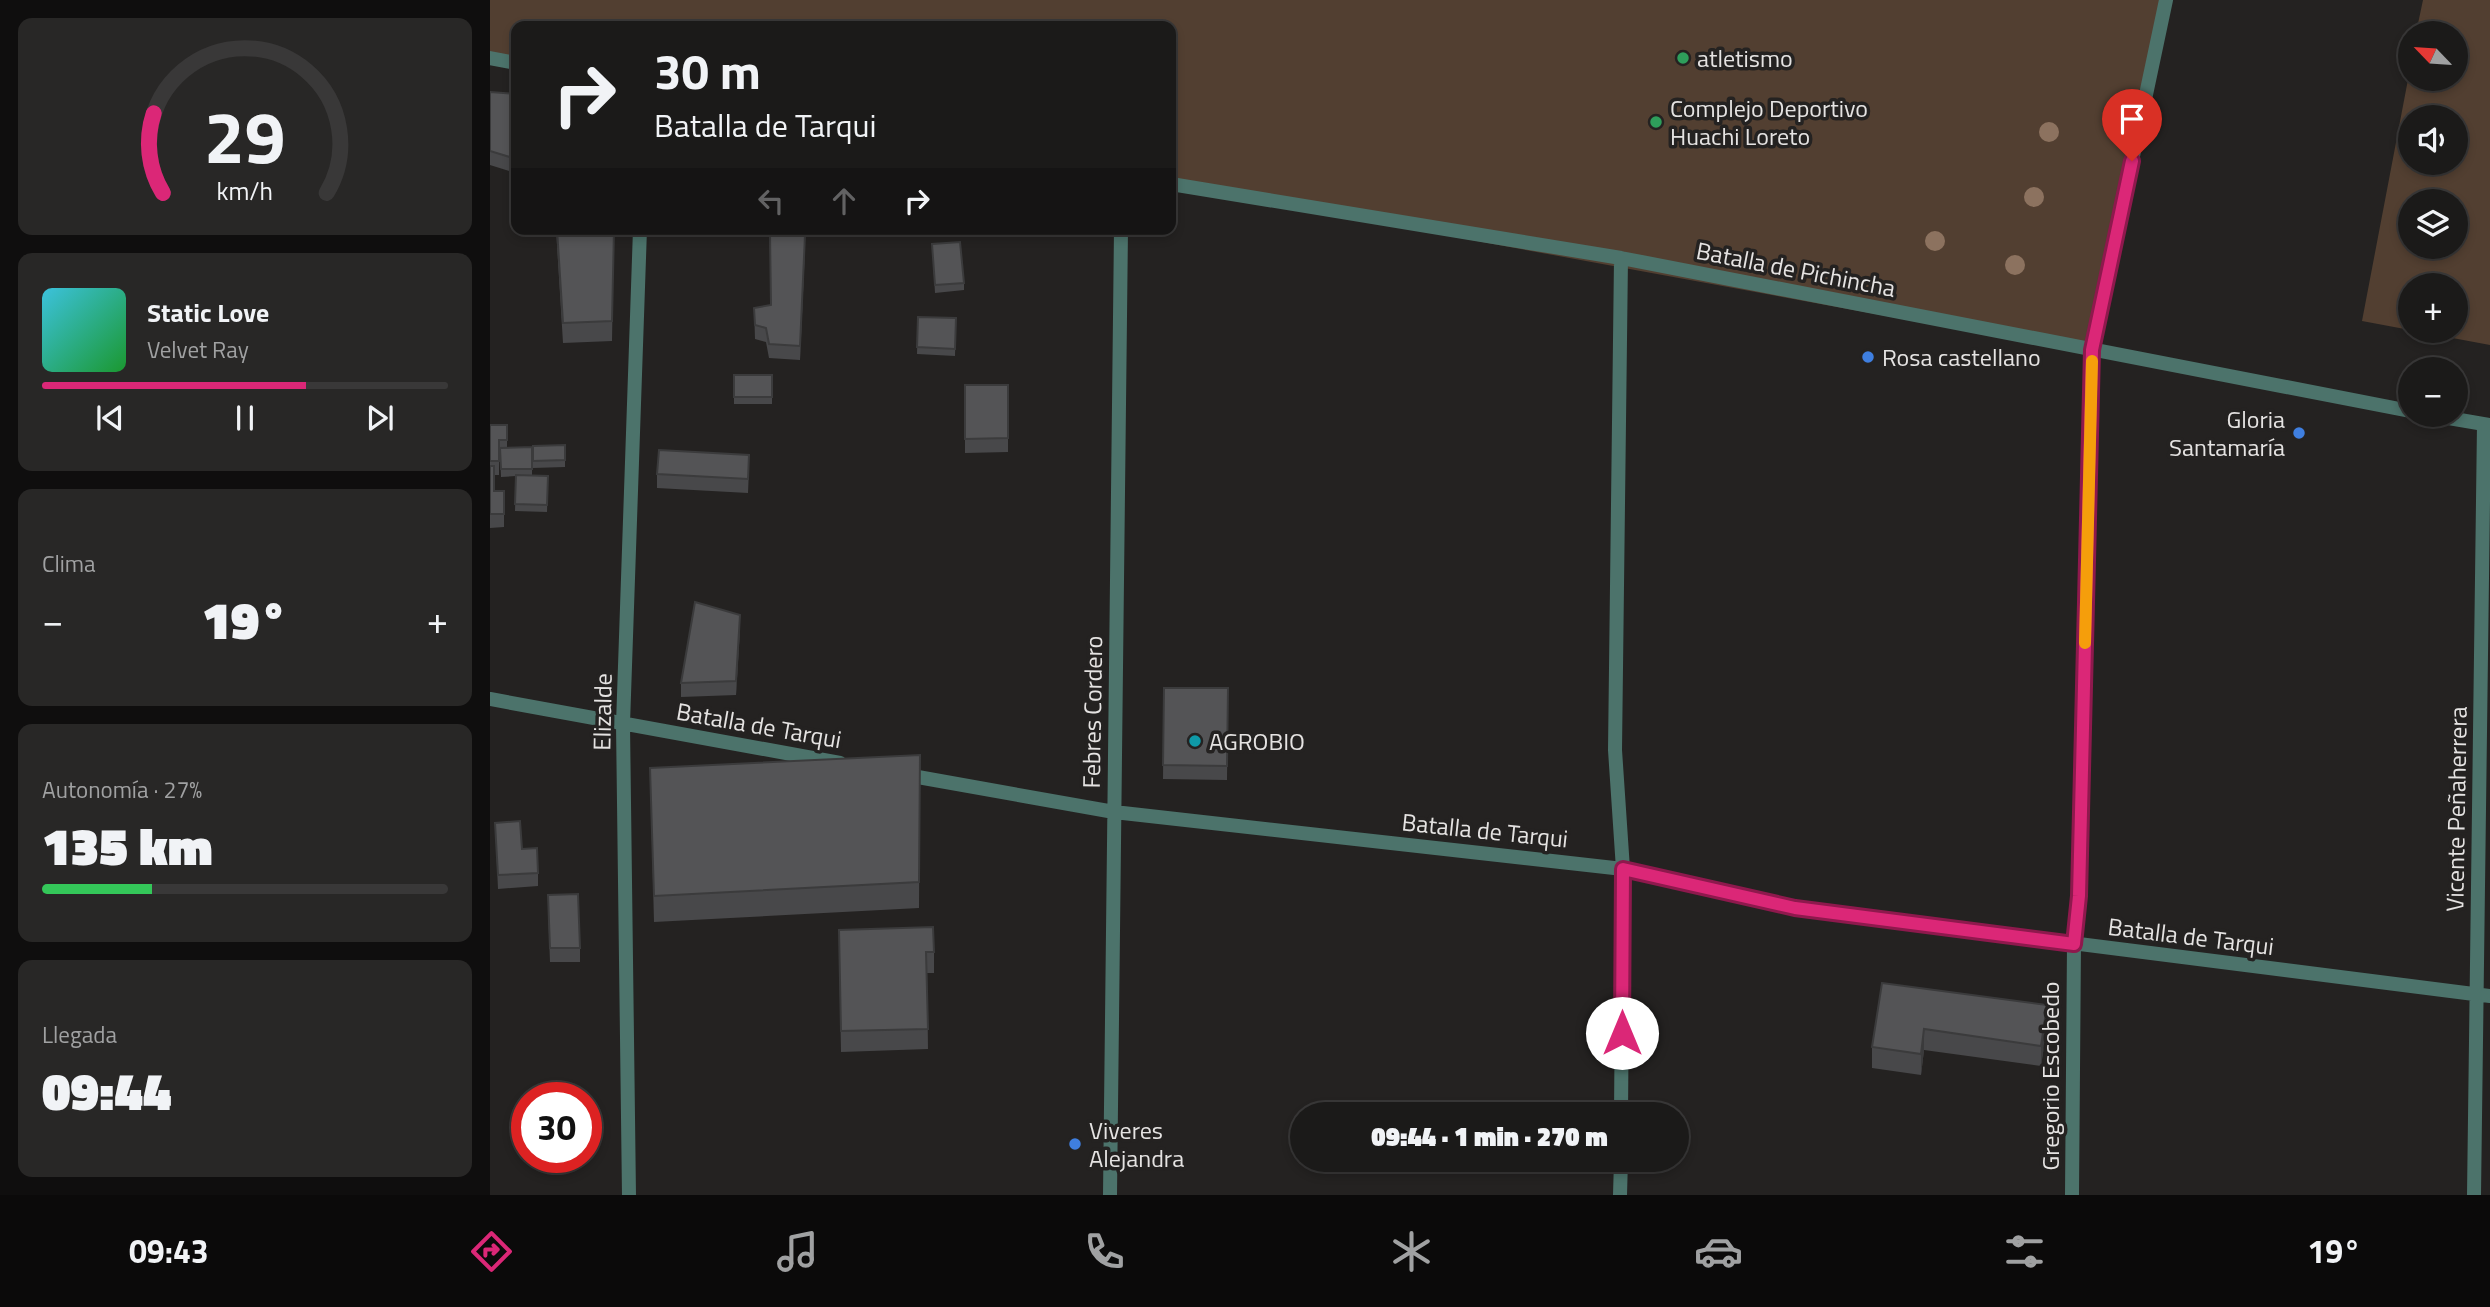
<!DOCTYPE html>
<html lang="es">
<head>
<meta charset="utf-8">
<style>
  :root { --surface:#1b1a19; --page:#282726; --text:#f1f3f6; --muted:#a0a1a2; --line:#393838; --accent:#db2777 }
  body { margin:0; font-family:"Titillium Web",sans-serif; background:var(--page); color:var(--text); height:100vh; display:flex; flex-direction:column; font-size:26px; white-space:nowrap }
  * { box-sizing:border-box; margin:0 }
  p { font-size:23px; color:var(--muted) }
  .icon { flex:none; width:38px; height:38px; fill:none; stroke:currentColor; stroke-width:2; stroke-linecap:round; stroke-linejoin:round }
  .map { position:relative; flex:1; overflow:hidden }
  .sheet { display:flex; flex-direction:column; gap:18px; padding:18px; background:#0f0e0e; width:490px }
  .sheet>* { flex:none }
  .guide { position:absolute; left:21px; top:21px; width:665px; height:214px; border-radius:14px; box-shadow:0 4px 10px #0003,0 0 0 2px var(--line); background:#1b1a19; color:var(--text); overflow:hidden }
  .needle { width:46px; rotate:295deg }
  .fabs { position:absolute; left:1908px; top:21px; display:grid; gap:14px }
  .fabs a { display:grid; place-items:center; width:70px; height:70px; border-radius:50%; background:var(--surface); box-shadow:0 4px 10px #0003,0 0 0 2px var(--line); font-size:35px }
  .speed { position:absolute; left:21px; top:1082px; display:flex; gap:14px; font-size:35px; font-weight:700; text-align:center }
  .speed>* { display:grid; place-content:center; width:91px; height:91px; border-radius:50%; background:var(--surface); box-shadow:0 4px 10px #0003,0 0 0 2px var(--line); line-height:1 }
  .speed .limit { border:10px solid #d22; background:#fff; color:#111 }
  .pin { position:absolute; display:grid; place-items:center; width:60px; height:60px; color:#fff; margin:-72px -30px; border-radius:50% 50% 50% 0; rotate:-45deg; box-shadow:0 0 7px #0007 }
  .pin .icon { rotate:45deg }
  .me { position:absolute; width:77px; margin:-38px; rotate:0deg; stroke-linejoin:round; filter:drop-shadow(0 0 5px #0008) }
  .turn { display:flex; align-items:center; gap:24px; height:147px; padding:0 28px; font-size:32px }
  .turn .icon { width:91px; height:91px; stroke-width:2.5 }
  .turn b { display:block; font-size:49px; line-height:60px }
  .lanes { display:flex; align-items:center; height:66px; padding:0 28px; background:#0003; justify-content:center; gap:35px; direction:ltr }
  .lanes .off { opacity:.35 }
  .big { font-size:52px; font-weight:800; line-height:1.1 }
  .sheet .tile { flex:1; display:flex; flex-direction:column; justify-content:center; gap:10px; min-width:0; padding:0 24px; border-radius:14px; background:var(--page) }
  .sheet .dial { align-items:center; gap:0 }
  .dial svg { height:182px; overflow:visible; fill:none; stroke:var(--line); stroke-width:7; stroke-linecap:round; text-anchor:middle }
  .dial text { fill:var(--text); stroke:none }
  .song { display:flex; align-items:center; gap:21px }
  .cover { width:84px; height:84px; border-radius:10px; background:linear-gradient(135deg,hsl(190 70% 55%),hsl(130 70% 35%)) }
  .played { height:7px; border-radius:4px; background:linear-gradient(90deg,var(--accent) 65%,var(--line) 65%) }
  .keys { display:flex; justify-content:space-around; direction:ltr }
  .heat { display:flex; justify-content:space-between; align-items:center; font-size:38px; direction:ltr }
  .charge { height:10px; border-radius:5px; background:linear-gradient(90deg,#34c759 27%,var(--line) 0) }
  .trip { position:absolute; left:800px; top:1102px; width:399px; height:70px; border-radius:35px; background:var(--surface); box-shadow:0 4px 10px #0003,0 0 0 2px var(--line); font-weight:800; line-height:70px; text-align:center }
  .tabs { display:flex; height:112px; justify-content:space-around; align-items:center; background:#0b0a0a; color:var(--muted) }
  .tabs .icon { width:49px; height:49px }
  .tabs .active { color:var(--accent) }
  .tabs b { font-size:32px; color:var(--text) }
  main { display:flex; flex:1; min-height:0 }
  .map>svg:first-child { display:block }
  .pitch { fill:#523f31; fill-rule:evenodd }
  .lines { fill:none; stroke-linecap:round; stroke-linejoin:round }
  .street { stroke:#4c736b; stroke-width:14 }
  .tree { fill:#8c725f }
  .wall { fill:#48484a }
  .shaded-wall { fill:#3b3b3c }
  .building { fill:#545456; stroke:#3b3b3c; stroke-width:2 }
  .route-casing { stroke:#8e194d; stroke-width:18 }
  .route { stroke:#db2777; stroke-width:12 }
  .slow { stroke:#f59e0b; stroke-width:12 }
  .leisure-dot { fill:#2e9e5b; stroke:#242221; stroke-width:2.5 }
  .shop-dot { fill:#3f7fe0; stroke:#242221; stroke-width:2.5 }
  .culture-dot { fill:#0f9aa8; stroke:#242221; stroke-width:2.5 }
  .labels { text-anchor:middle; dominant-baseline:central; stroke-width:7; stroke-linejoin:round; paint-order:stroke }
  .poi-label { font-size:24px; fill:#e5e3e2; stroke:#242221; text-anchor:start }
  .street-label { font-size:24px; fill:#e5e3e2; stroke:#242221 }
</style>
</head>
<body>
<main>
<section class="sheet">
<div class="tile dial"><svg viewBox="0 0 100 80">
<path d="M14 69A42 42 0 1 1 86 69"/>
<path d="M14 69A42 42 0 0 1 10 34" stroke="#db2777"/>
<text x="50" y="56" font-size="32" font-weight="700">29</text>
<text x="50" y="72" font-size="11">km/h</text>
</svg></div>
<div class="tile">
<div class="song"><i class="cover"></i><div><b>Static Love</b><p>Velvet Ray</p></div></div>
<div class="played"></div>
<div class="keys"><svg class="icon" aria-label="previous" viewBox="0 0 24 24"><path d="M18 5L8 12l10 7zM5 5v14"/></svg><svg class="icon" aria-label="pause" viewBox="0 0 24 24"><path d="M8 5v14M16 5v14"/></svg><svg class="icon" aria-label="next" viewBox="0 0 24 24"><path d="M6 5l10 7-10 7zM19 5v14"/></svg></div>
</div>
<div class="tile"><p>Clima</p>
<div class="heat"><a>−</a><b class="big">19°</b><a>+</a></div>
</div>
<div class="tile"><p>Autonomía · 27%</p><b class="big">135 km</b><div class="charge"></div></div>
<div class="tile"><p>Llegada</p><b class="big">09:44</b></div>
</section>
<div class="map">
<svg width="2000" height="1195" viewBox="0 0 2000 1195">
  <rect width="100%" height="100%" fill="#242221"/>
  <!-- pitch -->
  <path class="pitch" d="M0 0H1679L1598 353 681 185V26H26V59L0 54Z
    M1933 0H2000V345L1925 331H1965V285H1920V330L1872 321 1920 69V79H1965V33H1926ZM1920 117H1965V163H1920ZM1920 201H1965V247H1920Z"/>
  <g class="lines">
    <!-- street -->
    <path class="street" d="M0 58 26 63
      M681 184 1131 258 1920 411
      M1131 258 1125 750 1133 869 1131 1115
      M1941 415 2000 425
      M0 699 350 763
      M411 774 624 812 1133 869 1305 908 2000 996
      M139 1195 133 724 150 229
      M620 1195 631 229
      M1130 1195 1131 1160
      M1582 1195 1584 944 1589 896 1602 350 1676 0
      M1984 1195 1994 424"/>
  </g>
  <!-- trees -->
  <g class="tree">
    <circle cx="1559" cy="132" r="10"/>
    <circle cx="1544" cy="197" r="10"/>
    <circle cx="1445" cy="241" r="10"/>
    <circle cx="1525" cy="265" r="10"/>
  </g>
  <!-- wall -->
  <path class="wall" d="M0 92 26 94V173L0 165Z
    M66 229H124L122 341 73 343Z
    M442 244 474 283V290L445 293Z
    M315 249 310 360 279 358 276 342 265 339 264 308 280 305Z
    M428 317 466 318 465 356 427 354Z
    M244 375H282V404H244Z
    M475 385H518V452L475 453Z
    M0 425H17V448L42 447V476H58L57 512 25 511 26 476 11 477 10 454H9V475H4V491H14V527L0 528Z
    M75 445V467L43 468V446Z
    M259 469 258 493 167 488V474Z
    M250 629 246 695 191 697V683Z
    M674 688H738L737 780 673 779Z
    M430 755 429 908 164 922 160 768Z
    M5 823 32 849 48 873V886L8 889Z
    M58 909 90 948V962H60Z
    M349 950 444 952V973H437L438 1049 351 1052Z
    M1392 983 1557 1026 1551 1066 1434 1050 1431 1075 1382 1068V1047Z"/>
  <!-- shaded-wall -->
  <path class="shaded-wall" d="M315 235V249L310 360V346Z
    M250 615V629L246 695V681Z
    M1557 1005V1026L1551 1066V1046Z
    M1434 1029V1050L1431 1075V1054Z"/>
  <!-- building -->
  <path class="building" d="M0 92 26 94V159L0 151Z
    M67 229H124L122 321 73 323Z
    M280 234 315 235 310 346 279 344 276 328 265 325 264 308 281 305Z
    M470 242 474 283 445 285 442 244Z
    M428 317 466 318 465 349 427 347Z
    M244 375H282V397H244Z
    M475 385H518V438L475 439Z
    M0 425H17V440H9V461H0Z
    M75 445V460L43 461V446Z
    M42 447V469H11L10 448Z
    M169 450 259 455 258 479 167 474Z
    M0 466H4V491H14V514H0Z
    M26 475 58 476 57 505 25 504Z
    M205 602 250 615 246 681 191 683Z
    M674 688H738L737 766 673 765Z
    M430 755 429 882 164 896 160 768Z
    M30 821 32 849 47 848 48 873 8 875 5 823Z
    M88 894 90 948H60L58 895Z
    M443 927 444 952H436L438 1029 351 1031 349 930Z
    M1392 983 1557 1005 1551 1046 1434 1029 1431 1054 1382 1047Z"/>
  <g class="lines">
    <!-- route casing -->
    <g class="route-casing">
      <path id="route" d="M1132 1033 1133 869 1305 908 1584 944 1589 896 1602 350 1642 161"/>
    </g>
    <!-- route -->
    <use href="#route" class="route"/>
    <!-- slow -->
    <path class="slow" d="M1595 643 1602 361"/>
  </g>
  <!-- markers -->
  <g class="leisure-dot">
    <circle cx="1193" cy="58" r="7"/>
    <circle cx="1166" cy="122" r="7"/>
  </g>
  <g class="shop-dot">
    <circle cx="1378" cy="357" r="7"/>
    <circle cx="1809" cy="433" r="7"/>
    <circle cx="585" cy="1144" r="7"/>
  </g>
  <circle class="culture-dot" cx="705" cy="741" r="7"/>
  <g class="labels">
    <!-- poi labels -->
    <g class="poi-label">
      <text x="1207" y="58">atletismo</text>
      <text x="1180" y="108">Complejo Deportivo<tspan x="1180" dy="28">Huachi Loreto</tspan></text>
      <text x="1392" y="357">Rosa castellano</text>
      <text x="1795" y="419" text-anchor="end">Gloria<tspan x="1795" dy="28">Santamaría</tspan></text>
      <text x="719" y="741">AGROBIO</text>
      <text x="599" y="1130">Viveres<tspan x="599" dy="28">Alejandra</tspan></text>
    </g>
    <!-- street labels -->
    <g class="street-label">
      <text transform="translate(1306 269) rotate(11)">Batalla de Pichincha</text>
      <text transform="translate(112 712) rotate(-89)">Elizalde</text>
      <text transform="translate(602 712) rotate(-89)">Febres Cordero</text>
      <text transform="translate(269 725) rotate(10)">Batalla de Tarqui</text>
      <text transform="translate(1966 809) rotate(-89)">Vicente Peñaherrera</text>
      <text transform="translate(995 830) rotate(6)">Batalla de Tarqui</text>
      <text transform="translate(1701 936) rotate(7)">Batalla de Tarqui</text>
      <text transform="translate(1560 1076) rotate(-90)">Gregorio Escobedo</text>
    </g>
  </g>
</svg>
<div class="fabs">
<a><svg class="needle" viewBox="-14 -14 28 28"><path d="M0-13l5 13h-10z" fill="#e53935"/><path d="M0 13l5-13h-10z" fill="#a0a1a2"/></svg></a>
<a><svg class="icon" aria-label="sound" viewBox="0 0 24 24"><path d="M4 9h4l5-4v14l-5-4H4zM17 9q2 3 0 6"/></svg></a>
<a><svg class="icon" aria-label="layers" viewBox="0 0 24 24"><path d="M12 4l9 5-9 5-9-5zM3 14l9 5 9-5"/></svg></a>
<a>+</a>
<a>−</a>
</div>
<div class="speed"><div class="limit">30</div></div>
<div class="pin" style="left:1642px;top:161px;background:#d93025"><svg class="icon" aria-label="arrive" viewBox="0 0 24 24"><path d="M6 21V4h12l-3 4 3 4H6"/></svg></div>
<svg class="me" style="left:1132px;top:1033px" viewBox="-20 -20 40 40"><circle r="19" fill="#fff"/><path d="M0-13L10 11 0 6-10 11z" fill="#db2777"/></svg>
<div class="trip">09:44 · 1 min · 270 m</div>
<div class="guide">
<div class="turn"><svg class="icon" aria-label="right" viewBox="0 0 24 24"><path d="M7 20v-9h11M14 6l5 5-5 5"/></svg><div><b>30 m</b>Batalla de Tarqui</div></div>
<div class="lanes"><svg class="icon off" aria-label="left" viewBox="0 0 24 24"><path d="M17 20v-9H6M10 6l-5 5 5 5"/></svg><svg class="icon off" aria-label="ahead" viewBox="0 0 24 24"><path d="M12 20V5M6 11l6-6 6 6"/></svg><svg class="icon" aria-label="right" viewBox="0 0 24 24"><path d="M7 20v-9h11M14 6l5 5-5 5"/></svg></div>
</div>
</div>
</main>
<nav class="tabs">
<b>09:43</b>
<svg class="icon active" aria-label="directions" viewBox="0 0 24 24"><path d="M12 3l9 9-9 9-9-9zM9 14v-3h6M13 9l2 2-2 2"/></svg>
<svg class="icon" aria-label="music" viewBox="0 0 24 24"><path d="M9 18V5l10-2v13"/><circle cx="6" cy="18" r="3"/><circle cx="16" cy="16" r="3"/></svg>
<svg class="icon" aria-label="phone" viewBox="0 0 24 24"><path d="M5 4h4l2 5-3 2q2 4 5 5l2-3 5 2v4C11 20 4 13 5 4z"/></svg>
<svg class="icon" aria-label="climate" viewBox="0 0 24 24"><path d="M12 3v18M4 7l16 10M4 17L20 7"/></svg>
<svg class="icon" aria-label="car" viewBox="0 0 24 24"><path d="M5 17H2v-5l4-1 3-4h7l3 4 3 1v5h-3M9 17h6M6 11h13"/><circle cx="7" cy="17" r="2"/><circle cx="17" cy="17" r="2"/></svg>
<svg class="icon" aria-label="filters" viewBox="0 0 24 24"><path d="M4 7h16M4 17h16"/><circle cx="9" cy="7" r="2"/><circle cx="15" cy="17" r="2"/></svg>
<b>19°</b>
</nav>
</body>
</html>
